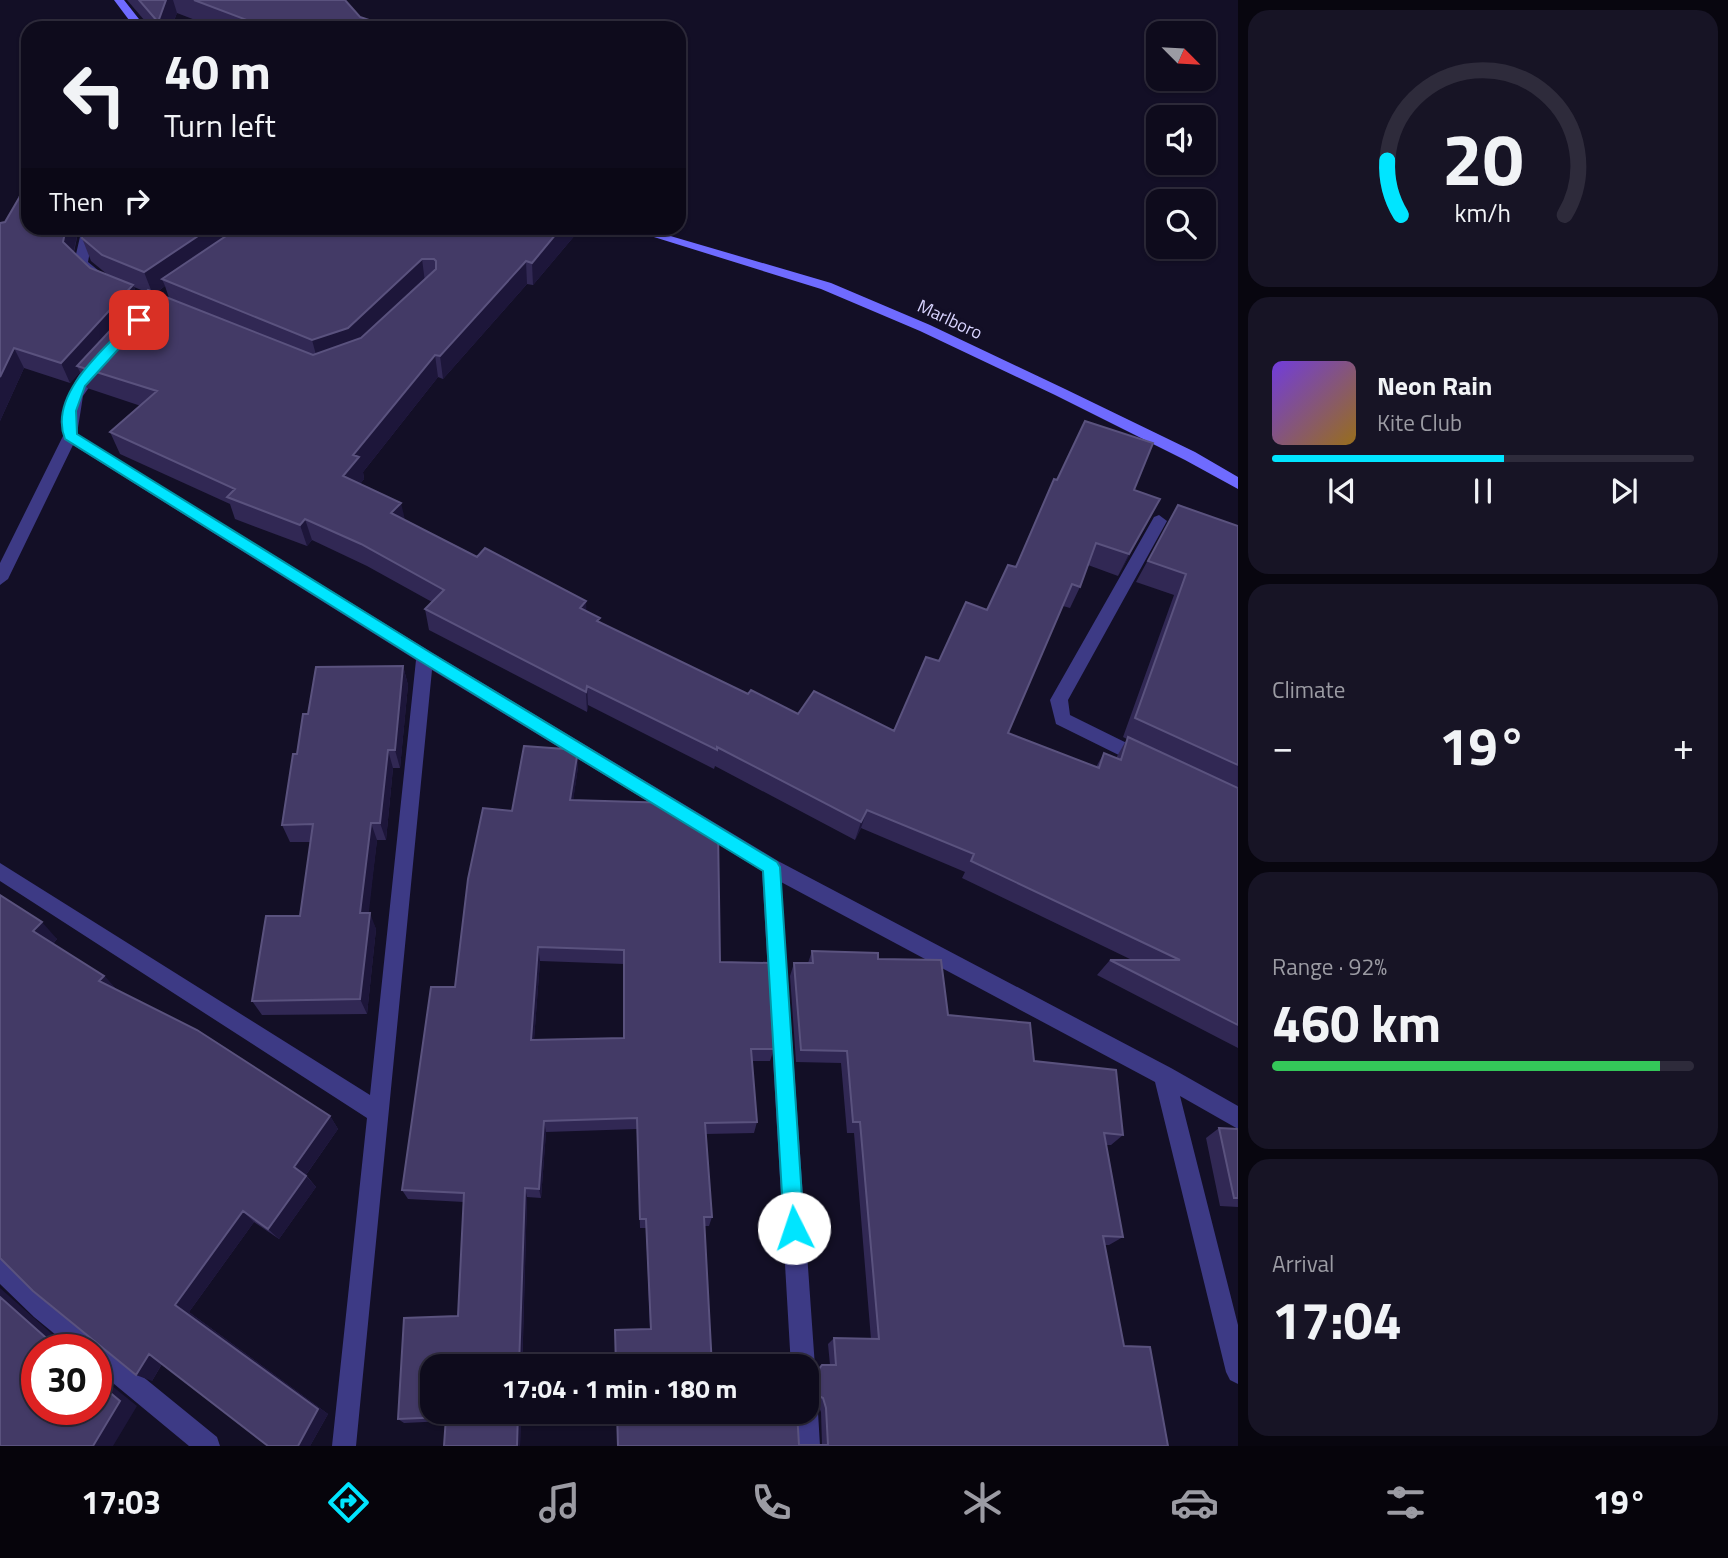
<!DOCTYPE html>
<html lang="en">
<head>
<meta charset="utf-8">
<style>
  :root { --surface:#0e0b1c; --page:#171425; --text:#f1f3f6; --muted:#9b9ba3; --line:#2e2b3b; --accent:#00e5ff }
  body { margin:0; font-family:"Titillium Web",sans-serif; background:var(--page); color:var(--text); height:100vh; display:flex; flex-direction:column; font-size:26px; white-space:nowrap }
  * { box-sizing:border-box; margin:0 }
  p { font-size:23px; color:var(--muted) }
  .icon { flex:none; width:38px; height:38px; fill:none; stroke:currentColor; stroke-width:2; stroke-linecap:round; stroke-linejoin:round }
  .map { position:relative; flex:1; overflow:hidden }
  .sheet { display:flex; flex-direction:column; gap:10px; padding:10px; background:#08060f; width:490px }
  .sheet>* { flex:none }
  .top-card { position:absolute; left:21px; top:21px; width:665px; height:214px; border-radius:21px; box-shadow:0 2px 5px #0004,0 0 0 2px var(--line); background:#0e0b1c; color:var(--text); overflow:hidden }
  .needle { width:46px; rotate:114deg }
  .controls { position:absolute; left:1146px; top:21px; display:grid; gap:14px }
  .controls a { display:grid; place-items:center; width:70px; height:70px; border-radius:14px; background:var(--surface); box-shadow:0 2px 5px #0004,0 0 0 2px var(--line); font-size:35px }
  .speed { position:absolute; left:21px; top:1334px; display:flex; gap:14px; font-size:35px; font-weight:700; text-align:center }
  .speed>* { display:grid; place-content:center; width:91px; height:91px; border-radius:50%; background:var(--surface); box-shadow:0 2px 5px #0004,0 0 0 2px var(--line); line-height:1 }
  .speed .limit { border:10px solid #d22; background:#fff; color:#111 }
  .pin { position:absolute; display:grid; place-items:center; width:60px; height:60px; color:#fff; margin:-30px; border-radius:14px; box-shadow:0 4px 10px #0006 }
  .me { position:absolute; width:77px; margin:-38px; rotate:356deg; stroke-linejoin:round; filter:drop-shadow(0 0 5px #0008) }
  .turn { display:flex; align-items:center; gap:24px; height:147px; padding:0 28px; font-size:32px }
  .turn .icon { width:91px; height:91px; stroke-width:2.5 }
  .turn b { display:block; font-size:49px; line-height:60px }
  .then { display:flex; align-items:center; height:66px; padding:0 28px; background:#0003; gap:14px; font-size:26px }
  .big { font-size:52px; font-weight:700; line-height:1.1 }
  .sheet .widget { flex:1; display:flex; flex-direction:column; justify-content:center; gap:10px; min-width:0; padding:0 24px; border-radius:21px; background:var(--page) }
  .sheet .dial { align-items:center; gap:0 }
  .dial svg { height:182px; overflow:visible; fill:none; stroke:var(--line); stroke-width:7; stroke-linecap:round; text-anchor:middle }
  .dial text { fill:var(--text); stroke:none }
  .song { display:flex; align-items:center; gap:21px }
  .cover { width:84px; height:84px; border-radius:10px; background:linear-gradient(135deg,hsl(260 70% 55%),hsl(40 70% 35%)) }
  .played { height:7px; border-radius:4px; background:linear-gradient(90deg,var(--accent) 55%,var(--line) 55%) }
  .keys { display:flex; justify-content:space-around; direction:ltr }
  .heat { display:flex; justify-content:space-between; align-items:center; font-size:38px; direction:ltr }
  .charge { height:10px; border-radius:5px; background:linear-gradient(90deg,#34c759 92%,var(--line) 0) }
  .trip { position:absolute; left:420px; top:1354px; width:399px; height:70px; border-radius:21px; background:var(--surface); box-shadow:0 2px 5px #0004,0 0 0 2px var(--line); font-weight:700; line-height:70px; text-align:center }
  .dock { display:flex; height:112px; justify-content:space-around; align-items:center; background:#06040b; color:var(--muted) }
  .dock .icon { width:49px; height:49px }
  .dock .selected { color:var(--accent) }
  .dock b { font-size:32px; color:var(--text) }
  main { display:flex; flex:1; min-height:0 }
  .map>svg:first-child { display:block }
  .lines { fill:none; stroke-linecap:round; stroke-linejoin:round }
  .street { fill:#3d3a85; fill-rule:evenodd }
  .secondary { fill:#6f6bff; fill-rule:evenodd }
  .wall { fill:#312854; fill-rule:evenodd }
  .shaded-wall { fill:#1d163a }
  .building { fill:#433a66; stroke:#5a527e; stroke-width:2; fill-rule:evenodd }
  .route { fill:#00e5ff; stroke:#0095a6; stroke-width:2 }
  .labels { text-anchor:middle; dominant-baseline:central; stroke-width:7; stroke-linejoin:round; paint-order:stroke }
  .far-street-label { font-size:18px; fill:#d9d4ff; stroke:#130f26 }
</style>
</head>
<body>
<main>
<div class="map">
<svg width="1238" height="1446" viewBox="0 0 1238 1446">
  <rect width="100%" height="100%" fill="#130f26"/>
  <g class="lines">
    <!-- street -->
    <path class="street" d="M82 228H94L88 262 110 280 167 304V310H157L100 286 76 266 74 263Z
      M99 358 106 363 83 396 77 434 431 652 778 861 1171 1068 1238 1106V1129L1180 1096 1238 1325V1384L1230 1380 1226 1372 1155 1082 781 882 815 1367 811 1375 807 1377V1367H791L762 871 432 670 356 1446H332L367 1118 0 881V863L370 1095 416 660 73 445 8 579 0 585V563L63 436C63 412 72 367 99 358Z
      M1159 515 1167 521 1068 700 1070 715 1149 754 1152 759 1149 764 1143 767 1056 724 1050 700 1154 517Z
      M0 1257 8 1260 50 1301 217 1437 220 1446H189L96 1369V1349H73L34 1317 0 1284Z
      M807 1400 815 1403 818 1412 820 1446H796L794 1412H807Z"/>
    <!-- secondary -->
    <path class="secondary" d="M114 0H124L146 28H135Z
      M625 228H643L831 283 930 325 1065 389 1195 452 1238 477V489L1185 460 1055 395 920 331 821 289Z"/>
  </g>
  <!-- wall -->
  <path class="wall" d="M127 0H345L360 17 393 28H216L177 13 171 28H151Z
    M19 198 28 228H79L74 252 90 268 108 275 91 261 82 238 84 228H581L533 285 527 284 443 379 438 377 363 472 364 479 360 484 405 520 586 611 600 623 748 694 798 714 894 731 939 661 987 610 1016 567 1057 480 1134 490 1160 499 1118 576 1088 565 1080 587 1070 608 1063 606 1008 733 1096 767 1104 753 1116 758 1127 739 1123 737 1174 595 1136 582 1178 505 1238 526V1048L1097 975 1110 960H1132L962 878 965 872 861 828 855 840 715 766 714 769 588 705 587 712 429 630 425 609 432 602 367 566 312 540 307 546 235 519 230 504 120 454 110 432 141 406 87 388 80 372 70 383 24 368 0 421 5 222ZM165 286 169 298 156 293ZM134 287 146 292 139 300Z
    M403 666 408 685 400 768H393L386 840H377L368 913 376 929 367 1014 262 1015 252 1001 300 916 311 842H290L282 825 297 754 308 714Z
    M578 767 573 800 720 962 774 1049 770 1061H752L757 1122 754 1133 706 1134 712 1217 709 1226H704L712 1367 650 1329 646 1228H640L637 1129 546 1132 541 1198 527 1197 520 1446H444L446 1421 404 1423 398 1419 458 1316 464 1202 408 1199 402 1190 455 987 512 811ZM540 961 624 964V1038L534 1040Z
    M0 895 57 939 53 944 104 976 117 990 330 1116 338 1129 306 1175 316 1187 279 1239 254 1222 189 1312 328 1414 310 1446H268L162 1364 152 1381Z
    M812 951 878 959 948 1015 1034 1061 1123 1135 1111 1145H1106L1123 1237 1109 1245H1105L1124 1346 1168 1446 799 1445H822L821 1412 817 1402 810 1398V1405L807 1408V1367L810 1374H813L822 1365H830L828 1344 834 1338 871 1339 854 1133H847L841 1063 796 1062 790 976 794 963H808Z
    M1219 1128 1238 1129V1207L1220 1206 1206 1138Z"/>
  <!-- shaded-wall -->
  <path class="shaded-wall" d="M166 0H173L177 13 171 28H159L158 22Z
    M66 228H79L71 262 63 242Z
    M210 228H246L162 279 165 286 153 295 144 272Z
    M561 228H581L533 285 532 263Z
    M422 259 425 282 353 351 318 362 312 340Z
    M526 261 527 284 443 379 440 356Z
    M133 285 141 305 77 366 80 372 70 383 61 363Z
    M14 348 24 368 0 421V377Z
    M435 355 438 377 363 472 364 479 348 498 343 476 353 455Z
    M1160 499 1149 521 1118 576 1129 554Z
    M401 503 406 524 391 513Z
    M305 519 312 540 307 546 300 525Z
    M586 601 587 622 580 608Z
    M403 666 408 685 400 768 395 750Z
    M587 686 588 705 587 712 586 692Z
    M388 750 393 768 386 840 380 823Z
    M578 750V767L571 816 570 800Z
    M867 810 861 828 855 840 861 822Z
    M371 823 377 840 367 929 360 913Z
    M370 913 376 929 367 1014 360 999Z
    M42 922 57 939 49 948 33 931Z
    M538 947 540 961 533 1052 531 1040Z
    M104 976 118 991 99 981Z
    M330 1116 338 1129 303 1179 294 1167Z
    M544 1121 546 1132 541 1198 539 1189Z
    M306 1176 316 1187 279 1239 268 1229Z
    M525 1188 527 1197 522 1367H519Z
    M243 1211 254 1222 189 1312 328 1414 310 1446H298L175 1305Z
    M0 1288 69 1349 53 1344 0 1297Z
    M76 1345 87 1349H76Z
    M149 1354 164 1360 152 1381 136 1375Z
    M96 1373 137 1406 113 1446H93Z
    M518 1412H521L520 1446H517Z"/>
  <!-- building -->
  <path class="building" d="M139 0H166L158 22Z
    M194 0H345L360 17 393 28H268Z
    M28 179V228H66L63 242 90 268 133 285 61 363 14 348 0 377V223L5 222 19 198Z
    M83 228H210L144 272 102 255 82 238Z
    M238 228H561L532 263 526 261 440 356 435 355 353 455 359 457 343 476 401 503 391 513 477 557 485 548 586 601 580 608 600 618 597 621 748 694 751 690 798 714 814 691 894 731 926 657 939 661 966 602 987 610 1008 565 1016 567 1054 479 1057 480 1085 421 1153 443 1134 490 1160 499 1129 554 1096 543 1080 587 1072 584 1008 733 1099 768 1104 753 1121 760 1128 737 1238 788V1025L1110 960H1180L971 861 974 854 867 810 861 822 717 747V750L587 686 586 692 425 609 444 590 361 544 305 519 300 525 227 497 235 489 110 432 157 391 77 366 148 290 313 355 361 338 436 269V261L434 259H422L348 328 312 340 162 279Z
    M1178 505 1238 526V765L1135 718 1186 574 1148 561Z
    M403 666 395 750H388L380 823H371L360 913H370L360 999 252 1001 266 916H300L313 824 282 825 293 754H297L303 714H308L316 667Z
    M524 746 578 750 570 800 673 803 718 830 720 962 769 963 774 1049H751L757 1122 705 1123 712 1217H704L712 1367H616L615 1330 651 1329 646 1219H640L637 1118 544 1121 539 1189 525 1188 519 1367H432V1412H518L517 1446H444L446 1417 398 1419 404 1318 458 1316 464 1193 402 1190 431 987H455L468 879 483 808 512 811ZM538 947 624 950V1038L531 1040Z
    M0 895 42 922 33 931 104 976 99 981 197 1030 330 1116 294 1167 306 1176 268 1229 243 1211 175 1305 318 1409 298 1446H268L149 1354 136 1375 33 1291 0 1258Z
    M812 951 878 953V959L941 960 948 1015 1030 1023 1034 1061 1116 1070 1123 1135 1104 1133 1123 1237 1103 1236 1124 1346 1150 1347 1168 1446H618L617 1412H797L799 1445H828L826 1408 823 1398 813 1393 810 1396V1405L807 1406V1367H788L810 1366V1374L814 1375 822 1365H836L834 1338 879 1339 860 1122H853L847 1051 801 1050 794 963H813Z
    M1219 1128 1238 1129V1198H1234Z
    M0 1297 53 1344 76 1345V1349H37V1409H96V1381L120 1401 93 1446H0Z"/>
  <!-- route -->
  <path class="route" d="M139 316 143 317V322L85 386 76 411 77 434 431 653 777 862 780 867 804 1228 801 1235 794 1238 787 1235 784 1228 763 871 420 661 65 439C47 394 107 346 135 317Z"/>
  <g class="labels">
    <!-- far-street labels -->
    <g class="far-street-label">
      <text transform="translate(950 319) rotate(25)">Marlboro</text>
    </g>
  </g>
</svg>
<div class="controls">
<a><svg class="needle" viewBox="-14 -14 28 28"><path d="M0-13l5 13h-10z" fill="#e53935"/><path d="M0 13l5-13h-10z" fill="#9b9ba3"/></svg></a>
<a><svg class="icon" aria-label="sound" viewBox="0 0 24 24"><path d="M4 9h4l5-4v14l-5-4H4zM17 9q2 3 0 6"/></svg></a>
<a><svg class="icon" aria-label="search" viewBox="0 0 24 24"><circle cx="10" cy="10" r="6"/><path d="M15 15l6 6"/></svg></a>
</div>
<div class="speed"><div class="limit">30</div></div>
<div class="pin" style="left:139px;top:320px;background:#d93025"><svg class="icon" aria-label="arrive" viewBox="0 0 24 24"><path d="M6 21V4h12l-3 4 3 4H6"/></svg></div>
<svg class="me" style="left:794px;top:1228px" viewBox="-20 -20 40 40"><circle r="19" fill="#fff"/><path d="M0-13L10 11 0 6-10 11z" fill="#00e5ff"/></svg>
<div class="trip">17:04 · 1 min · 180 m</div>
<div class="top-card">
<div class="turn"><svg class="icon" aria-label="left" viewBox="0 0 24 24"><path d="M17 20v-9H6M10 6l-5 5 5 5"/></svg><div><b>40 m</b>Turn left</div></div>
<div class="then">Then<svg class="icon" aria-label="right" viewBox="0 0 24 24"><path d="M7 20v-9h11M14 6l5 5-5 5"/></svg></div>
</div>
</div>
<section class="sheet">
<div class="widget dial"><svg viewBox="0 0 100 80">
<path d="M14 69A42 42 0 1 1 86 69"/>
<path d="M14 69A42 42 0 0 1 8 45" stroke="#00e5ff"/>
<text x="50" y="56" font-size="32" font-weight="700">20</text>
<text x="50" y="72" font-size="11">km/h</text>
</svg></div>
<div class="widget">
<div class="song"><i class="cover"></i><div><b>Neon Rain</b><p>Kite Club</p></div></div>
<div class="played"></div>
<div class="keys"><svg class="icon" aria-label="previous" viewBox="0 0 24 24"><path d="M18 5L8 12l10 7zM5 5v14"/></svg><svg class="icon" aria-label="pause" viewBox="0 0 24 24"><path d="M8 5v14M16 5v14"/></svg><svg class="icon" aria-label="next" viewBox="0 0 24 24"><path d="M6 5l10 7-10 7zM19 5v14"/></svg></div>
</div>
<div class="widget"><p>Climate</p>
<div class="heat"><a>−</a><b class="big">19°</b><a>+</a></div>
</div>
<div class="widget"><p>Range · 92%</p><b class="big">460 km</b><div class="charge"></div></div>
<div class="widget"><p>Arrival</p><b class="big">17:04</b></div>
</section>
</main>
<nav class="dock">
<b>17:03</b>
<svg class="icon selected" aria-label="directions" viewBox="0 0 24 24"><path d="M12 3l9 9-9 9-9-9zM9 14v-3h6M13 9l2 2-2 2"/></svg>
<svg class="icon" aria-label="music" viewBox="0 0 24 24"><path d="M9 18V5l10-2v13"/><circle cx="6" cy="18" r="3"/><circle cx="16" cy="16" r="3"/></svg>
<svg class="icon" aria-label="phone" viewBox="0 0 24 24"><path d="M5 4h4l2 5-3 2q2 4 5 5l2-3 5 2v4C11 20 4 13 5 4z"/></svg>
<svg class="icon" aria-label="climate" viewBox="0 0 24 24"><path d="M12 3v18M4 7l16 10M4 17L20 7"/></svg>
<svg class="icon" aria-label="car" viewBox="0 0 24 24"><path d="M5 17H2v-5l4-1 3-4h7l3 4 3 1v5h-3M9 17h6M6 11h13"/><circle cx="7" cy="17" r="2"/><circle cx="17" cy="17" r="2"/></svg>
<svg class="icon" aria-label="filters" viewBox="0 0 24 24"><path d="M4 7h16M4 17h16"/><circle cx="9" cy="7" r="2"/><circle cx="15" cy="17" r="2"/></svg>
<b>19°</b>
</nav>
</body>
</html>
